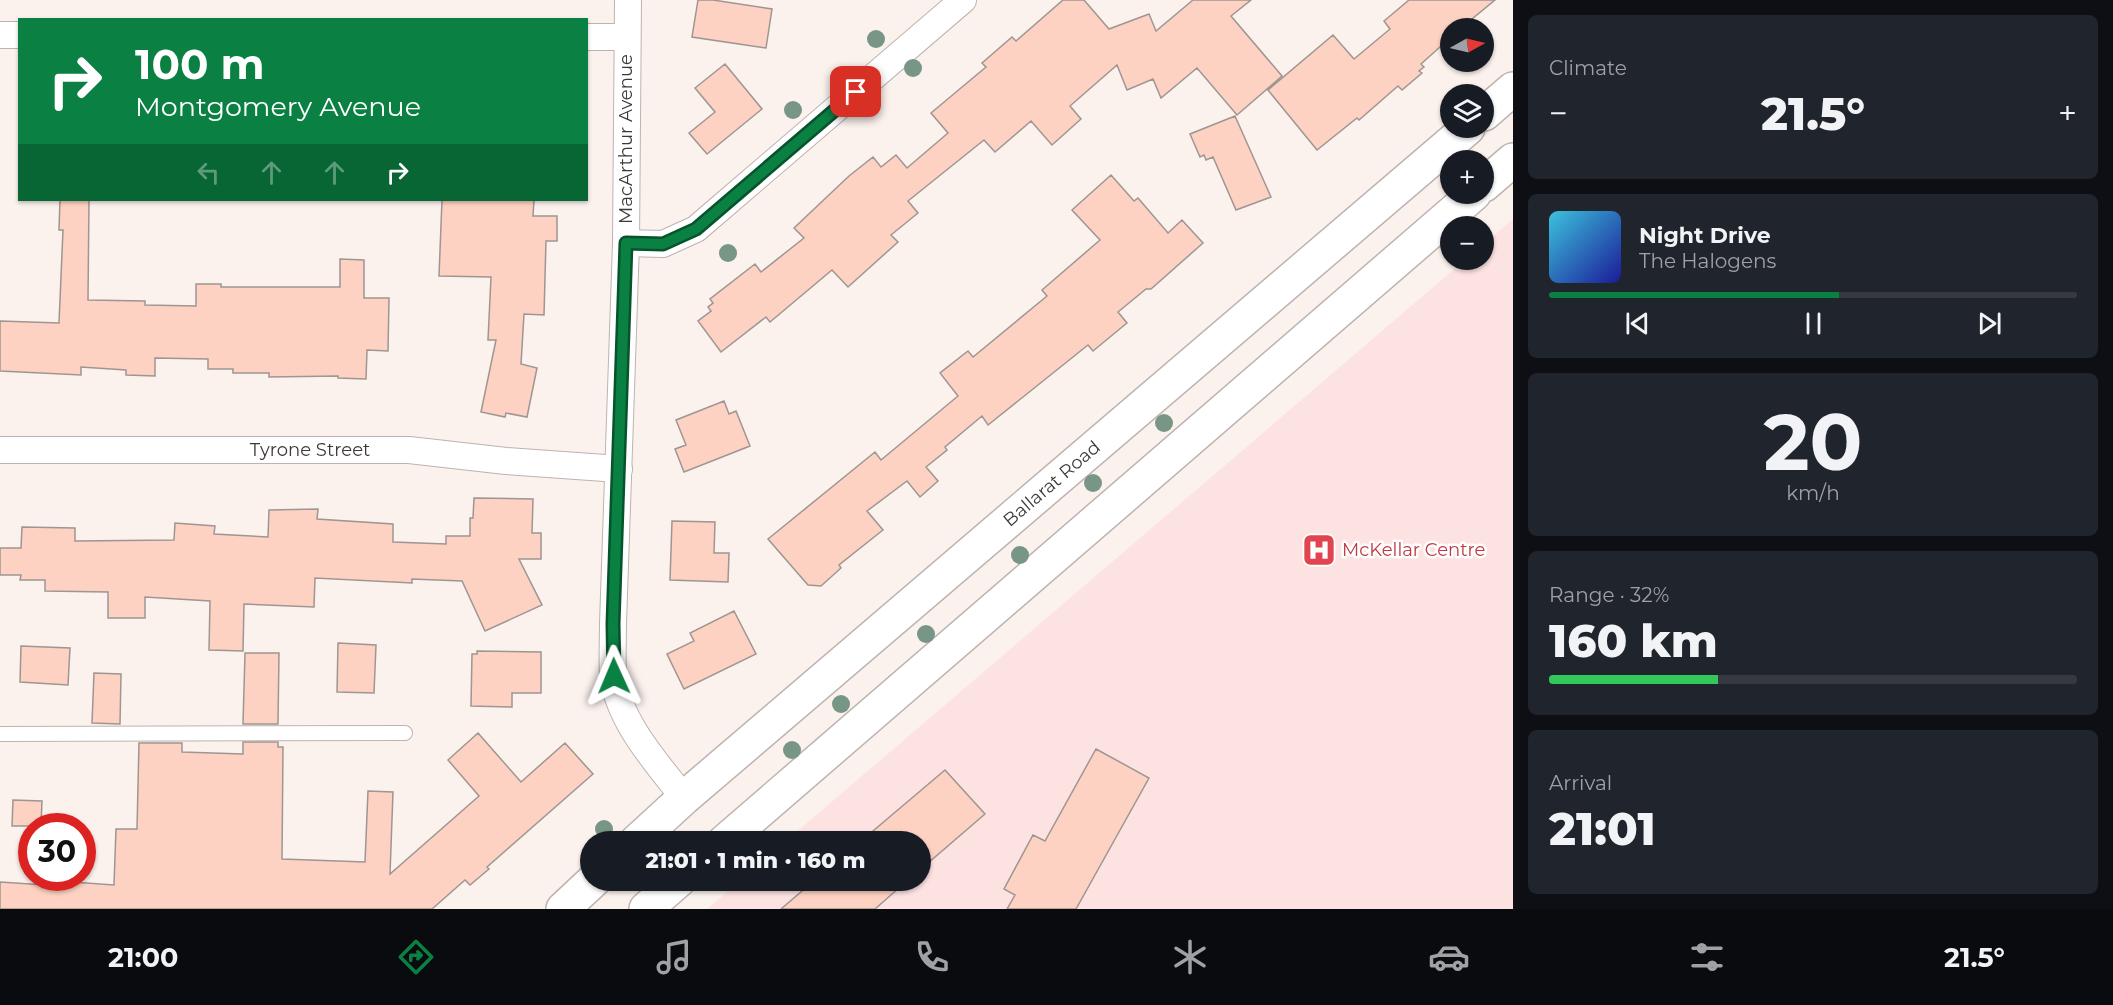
<!DOCTYPE html>
<html lang="en">
<head>
<meta charset="utf-8">
<style>
  :root { --surface:#171b24; --page:#20242c; --text:#f1f3f6; --muted:#9ea1a6; --line:#363941; --accent:#0b8043 }
  body { margin:0; font-family:Montserrat,sans-serif; background:var(--page); color:var(--text); height:100vh; display:flex; flex-direction:column; font-size:22px; white-space:nowrap }
  * { box-sizing:border-box; margin:0 }
  p { font-size:20px; color:var(--muted) }
  .icon { flex:none; width:33px; height:33px; fill:none; stroke:currentColor; stroke-width:2; stroke-linecap:round; stroke-linejoin:round }
  .map { position:relative; flex:1; overflow:hidden }
  .drawer { display:flex; flex-direction:column; gap:15px; padding:15px; background:#0d0f14; width:600px }
  .drawer>* { flex:none }
  .top-card { position:absolute; left:18px; top:18px; width:570px; height:183px; border-radius:0px; box-shadow:0 2px 4px #0004; background:#0b8043; color:#fff; overflow:hidden }
  .needle { width:39px; rotate:82deg }
  .buttons { position:absolute; left:1440px; top:18px; display:grid; gap:12px }
  .buttons a { display:grid; place-items:center; width:54px; height:54px; border-radius:50%; background:var(--surface); box-shadow:0 2px 4px #0004; font-size:30px }
  .speed { position:absolute; left:18px; top:813px; display:flex; gap:12px; font-size:30px; font-weight:700; text-align:center }
  .speed>* { display:grid; place-content:center; width:78px; height:78px; border-radius:50%; background:var(--surface); box-shadow:0 2px 4px #0004; line-height:1 }
  .speed .limit { border:9px solid #d22; background:#fff; color:#111 }
  .pin { position:absolute; display:grid; place-items:center; width:51px; height:51px; color:#fff; margin:-26px; border-radius:12px; box-shadow:0 3px 9px #0006 }
  .me { position:absolute; width:66px; margin:-33px; rotate:359deg; stroke-linejoin:round; filter:drop-shadow(0 0 4px #0008) }
  .turn { display:flex; align-items:center; gap:21px; height:126px; padding:0 18px; font-size:27px }
  .turn .icon { width:78px; height:78px; stroke-width:2.5 }
  .turn b { display:block; font-size:42px; line-height:51px }
  .lanes { display:flex; align-items:center; height:57px; padding:0 18px; background:#0003; justify-content:center; gap:30px; direction:ltr }
  .lanes .off { opacity:.35 }
  .big { font-size:45px; font-weight:800; line-height:1.1 }
  .drawer .tile { flex:1; display:flex; flex-direction:column; justify-content:center; gap:9px; min-width:0; padding:0 21px; border-radius:9px; background:var(--page) }
  .drawer .dial { align-items:center; gap:0 }
  .dial b { font-size:78px; line-height:1 }
  .song { display:flex; align-items:center; gap:18px }
  .cover { width:72px; height:72px; border-radius:9px; background:linear-gradient(135deg,hsl(190 70% 55%),hsl(240 70% 35%)) }
  .played { height:6px; border-radius:3px; background:linear-gradient(90deg,var(--accent) 55%,var(--line) 55%) }
  .keys { display:flex; justify-content:space-around; direction:ltr }
  .heat { display:flex; justify-content:space-between; align-items:center; font-size:33px; direction:ltr }
  .charge { height:9px; border-radius:4px; background:linear-gradient(90deg,#34c759 32%,var(--line) 0) }
  .trip { position:absolute; left:580px; top:831px; width:351px; height:60px; border-radius:30px; background:var(--surface); box-shadow:0 2px 4px #0004; font-weight:800; line-height:60px; text-align:center }
  .dock { display:flex; height:96px; justify-content:space-around; align-items:center; background:#090b0e; color:var(--muted) }
  .dock .icon { width:42px; height:42px }
  .dock .active { color:var(--accent) }
  .dock b { font-size:27px; color:var(--text) }
  main { display:flex; flex:1; min-height:0 }
  .map>svg:first-child { display:block }
  .medical { fill:#fde2e2 }
  .building { fill:#fdd2c2; stroke:#9f9592; stroke-width:1.5 }
  .lines { fill:none; stroke-linecap:round; stroke-linejoin:round }
  .lane-casing { stroke:#bdb3b0; stroke-width:16 }
  .street-casing { stroke:#bdb3b0; stroke-width:28 }
  .highway-casing { stroke:#bdb3b0; stroke-width:36 }
  .lane { stroke:#fff; stroke-width:14 }
  .street { stroke:#fff; stroke-width:26 }
  .highway { stroke:#fff; stroke-width:33 }
  .tree { fill:#789685 }
  .route-casing { stroke:#07532c; stroke-width:15 }
  .route { stroke:#0b8043; stroke-width:10 }
  .labels { text-anchor:middle; dominant-baseline:central; stroke-width:5; stroke-linejoin:round; paint-order:stroke }
  .street-label { font-size:18px; fill:#3d3938; stroke:#fff }
  .health-label { font-size:18px; fill:#be3a42; stroke:#fff; text-anchor:start }
</style>
</head>
<body>
<main>
<div class="map">
<svg width="1513" height="909" viewBox="0 0 1513 909">
  <rect width="100%" height="100%" fill="#fbf1ed"/>
  <!-- medical -->
  <path class="medical" d="M1513 219V909H707L740 881 921 880V842L786 841 1465 260H1484V244Z"/>
  <!-- building -->
  <path class="building" d="M698 0H713L772 9 766 48 692 37Z
    M1063 0H1084L1109 29 1149 14 1156 31 1193 0H1251L1231 16 1282 76 1237 115 1197 68 1161 98 1153 79 1127 90 1117 65 1070 106 1081 119 1052 145 1031 121 995 152 984 140 908 201 918 213 891 235 898 242 848 287 832 270 770 322 766 317 721 352 698 321 711 311 708 307 713 303 710 299 755 264 761 272 804 238 794 228 849 176 873 157 881 167 896 155 907 168 948 133 931 113 986 67 982 63 1012 37 1016 41Z
    M1409 0H1495L1461 28H1450V38L1421 64 1424 67 1419 71 1422 73 1402 90 1398 86 1359 120 1357 118 1317 150 1268 90 1333 35 1354 59 1390 29 1384 21Z
    M725 64 762 109 707 154 689 133 715 112 695 88Z
    M1235 116 1271 197 1236 210 1213 157 1206 160 1204 155 1200 157 1190 134Z
    M1111 175 1134 201 1138 198 1168 233 1182 220 1203 243 1151 289H1146L1118 312 1127 323 1093 351 1088 345 988 425 982 416 945 447 947 450 926 467 938 481 920 497 907 481 867 511 883 530 839 565 841 568 821 586 808 585 768 539 875 452 881 460 958 396 940 373 968 351 973 357 1047 296 1042 290 1100 240 1072 210Z
    M60 200H89L88 300 145 301V305L196 306V284H221V287H340V259L364 260V298H389L388 351 367 350 366 379 338 378V376L269 377V373H233V369H208V359L155 358V376L126 375V370L81 367V375L0 371V321L59 323 63 230H59Z
    M442 200H534L533 216H557V241H546L544 315 524 314 521 364 537 368 527 417 506 413 505 417 481 412 496 340H488L491 277 439 276Z
    M724 401 729 414 736 411 750 446 684 472 675 449 686 445 676 420Z
    M474 498 533 499 532 533H541V559H519L542 605 485 631 462 581 412 579V583L315 578 314 607 244 604 243 651 209 650 210 601 145 597V618H108V592L45 591V580H20L21 575H0V548H21L22 527 75 528V541L174 540 175 523 215 526 214 534 268 537 269 510 318 509 317 519 393 524V542L446 544V536H470V518H473Z
    M672 521 715 522 714 553H729L728 582 670 580Z
    M734 611 756 654 684 689 667 654 694 641 690 633Z
    M338 643 376 645 374 693 337 692Z
    M21 646 70 648 68 685 20 682Z
    M477 651 541 652V693H512V707L471 706 472 654H477Z
    M245 653H279L278 724H243Z
    M94 673 121 674 120 724 92 723Z
    M478 733 521 782 565 743 593 774 487 867 489 869 470 885 465 880 432 909H0V882L45 885V880L114 885 116 829H137L139 743H182V752L243 754V742H278V747H283L282 859 365 862 368 791 393 792 390 874 479 796 448 760Z
    M1096 749 1149 778 1076 909H1007L1015 895 1004 889 1033 835 1045 841Z
    M945 770 985 814 921 869V842H860Z
    M13 800 42 801 41 826H12Z
    M815 880H908L875 909H781Z"/>
  <g class="lines">
    <!-- lane casing -->
    <g class="lane-casing">
      <path id="lane" d="M0 734 405 733"/>
    </g>
    <!-- street casing -->
    <g class="street-casing">
      <g id="street">
        <path d="M628 0 626 243 613 624C613 640 612 658 613 675 618 721 657 763 684 798"/>
        <path d="M0 35H20"/>
        <path d="M586 37H626"/>
        <path d="M626 243 663 244 696 229 963 0"/>
        <path id="s1" d="M0 450H409L506 461 619 469"/>
      </g>
    </g>
    <!-- highway casing -->
    <g class="highway-casing">
      <g id="highway">
        <path d="M1484 114 1513 89"/>
        <path d="M1484 185 1513 160"/>
        <path id="s2" d="M636 842 684 798 1468 128"/>
        <path d="M724 842 1474 194"/>
        <path d="M563 909 594 880"/>
        <path d="M646 909 679 880"/>
      </g>
    </g>
    <!-- lane -->
    <use href="#lane" class="lane"/>
    <!-- street -->
    <use href="#street" class="street"/>
    <!-- highway -->
    <use href="#highway" class="highway"/>
  </g>
  <!-- trees -->
  <g class="tree">
    <circle cx="876" cy="39" r="9"/>
    <circle cx="913" cy="68" r="9"/>
    <circle cx="793" cy="110" r="9"/>
    <circle cx="728" cy="253" r="9"/>
    <circle cx="1164" cy="423" r="9"/>
    <circle cx="1093" cy="483" r="9"/>
    <circle cx="1020" cy="555" r="9"/>
    <circle cx="926" cy="634" r="9"/>
    <circle cx="841" cy="704" r="9"/>
    <circle cx="792" cy="750" r="9"/>
    <circle cx="604" cy="829" r="9"/>
  </g>
  <g class="lines">
    <!-- route casing -->
    <g class="route-casing">
      <path id="route" d="M614 676 613 624 626 243 663 244 696 229 856 92"/>
    </g>
    <!-- route -->
    <use href="#route" class="route"/>
  </g>
  <!-- icons -->
  <defs>
    <g id="hospital-square" transform="scale(1.725)"><rect x="-9" y="-9" width="18" height="18" rx="4" fill="#e0444e" stroke="#fff"/><path d="M-5-5h3v3.5h4V-5h3V5h-3V1.5h-4V5h-3Z" fill="#fff"/></g>
  </defs>
  <g fill-rule="evenodd">
    <use href="#hospital-square" x="1319" y="550"/>
  </g>
  <g class="labels">
    <!-- street labels -->
    <g class="street-label">
      <text transform="translate(626 139) rotate(-90)">MacArthur Avenue</text>
      <text stroke="none"><textPath href="#s1" startOffset="310">Tyrone Street</textPath></text>
      <text stroke="none"><textPath href="#s2" startOffset="549">Ballarat Road</textPath></text>
    </g>
    <!-- health labels -->
    <g class="health-label">
      <text x="1342" y="550">McKellar Centre</text>
    </g>
  </g>
</svg>
<div class="buttons">
<a><svg class="needle" viewBox="-14 -14 28 28"><path d="M0-13l5 13h-10z" fill="#e53935"/><path d="M0 13l5-13h-10z" fill="#9ea1a6"/></svg></a>
<a><svg class="icon" aria-label="layers" viewBox="0 0 24 24"><path d="M12 4l9 5-9 5-9-5zM3 14l9 5 9-5"/></svg></a>
<a>+</a>
<a>−</a>
</div>
<div class="speed"><div class="limit">30</div></div>
<div class="pin" style="left:856px;top:92px;background:#d93025"><svg class="icon" aria-label="arrive" viewBox="0 0 24 24"><path d="M6 21V4h12l-3 4 3 4H6"/></svg></div>
<svg class="me" style="left:614px;top:676px" viewBox="-20 -20 40 40"><path d="M0-17L14 15 0 8-14 15z" fill="#0b8043" stroke="#fff" stroke-width="4"/></svg>
<div class="trip">21:01 · 1 min · 160 m</div>
<div class="top-card">
<div class="turn"><svg class="icon" aria-label="right" viewBox="0 0 24 24"><path d="M7 20v-9h11M14 6l5 5-5 5"/></svg><div><b>100 m</b>Montgomery Avenue</div></div>
<div class="lanes"><svg class="icon off" aria-label="left" viewBox="0 0 24 24"><path d="M17 20v-9H6M10 6l-5 5 5 5"/></svg><svg class="icon off" aria-label="ahead" viewBox="0 0 24 24"><path d="M12 20V5M6 11l6-6 6 6"/></svg><svg class="icon off" aria-label="ahead" viewBox="0 0 24 24"><path d="M12 20V5M6 11l6-6 6 6"/></svg><svg class="icon" aria-label="right" viewBox="0 0 24 24"><path d="M7 20v-9h11M14 6l5 5-5 5"/></svg></div>
</div>
</div>
<section class="drawer">
<div class="tile"><p>Climate</p>
<div class="heat"><a>−</a><b class="big">21.5°</b><a>+</a></div>
</div>
<div class="tile">
<div class="song"><i class="cover"></i><div><b>Night Drive</b><p>The Halogens</p></div></div>
<div class="played"></div>
<div class="keys"><svg class="icon" aria-label="previous" viewBox="0 0 24 24"><path d="M18 5L8 12l10 7zM5 5v14"/></svg><svg class="icon" aria-label="pause" viewBox="0 0 24 24"><path d="M8 5v14M16 5v14"/></svg><svg class="icon" aria-label="next" viewBox="0 0 24 24"><path d="M6 5l10 7-10 7zM19 5v14"/></svg></div>
</div>
<div class="tile dial"><b>20</b><p>km/h</p></div>
<div class="tile"><p>Range · 32%</p><b class="big">160 km</b><div class="charge"></div></div>
<div class="tile"><p>Arrival</p><b class="big">21:01</b></div>
</section>
</main>
<nav class="dock">
<b>21:00</b>
<svg class="icon active" aria-label="directions" viewBox="0 0 24 24"><path d="M12 3l9 9-9 9-9-9zM9 14v-3h6M13 9l2 2-2 2"/></svg>
<svg class="icon" aria-label="music" viewBox="0 0 24 24"><path d="M9 18V5l10-2v13"/><circle cx="6" cy="18" r="3"/><circle cx="16" cy="16" r="3"/></svg>
<svg class="icon" aria-label="phone" viewBox="0 0 24 24"><path d="M5 4h4l2 5-3 2q2 4 5 5l2-3 5 2v4C11 20 4 13 5 4z"/></svg>
<svg class="icon" aria-label="climate" viewBox="0 0 24 24"><path d="M12 3v18M4 7l16 10M4 17L20 7"/></svg>
<svg class="icon" aria-label="car" viewBox="0 0 24 24"><path d="M5 17H2v-5l4-1 3-4h7l3 4 3 1v5h-3M9 17h6M6 11h13"/><circle cx="7" cy="17" r="2"/><circle cx="17" cy="17" r="2"/></svg>
<svg class="icon" aria-label="filters" viewBox="0 0 24 24"><path d="M4 7h16M4 17h16"/><circle cx="9" cy="7" r="2"/><circle cx="15" cy="17" r="2"/></svg>
<b>21.5°</b>
</nav>
</body>
</html>
